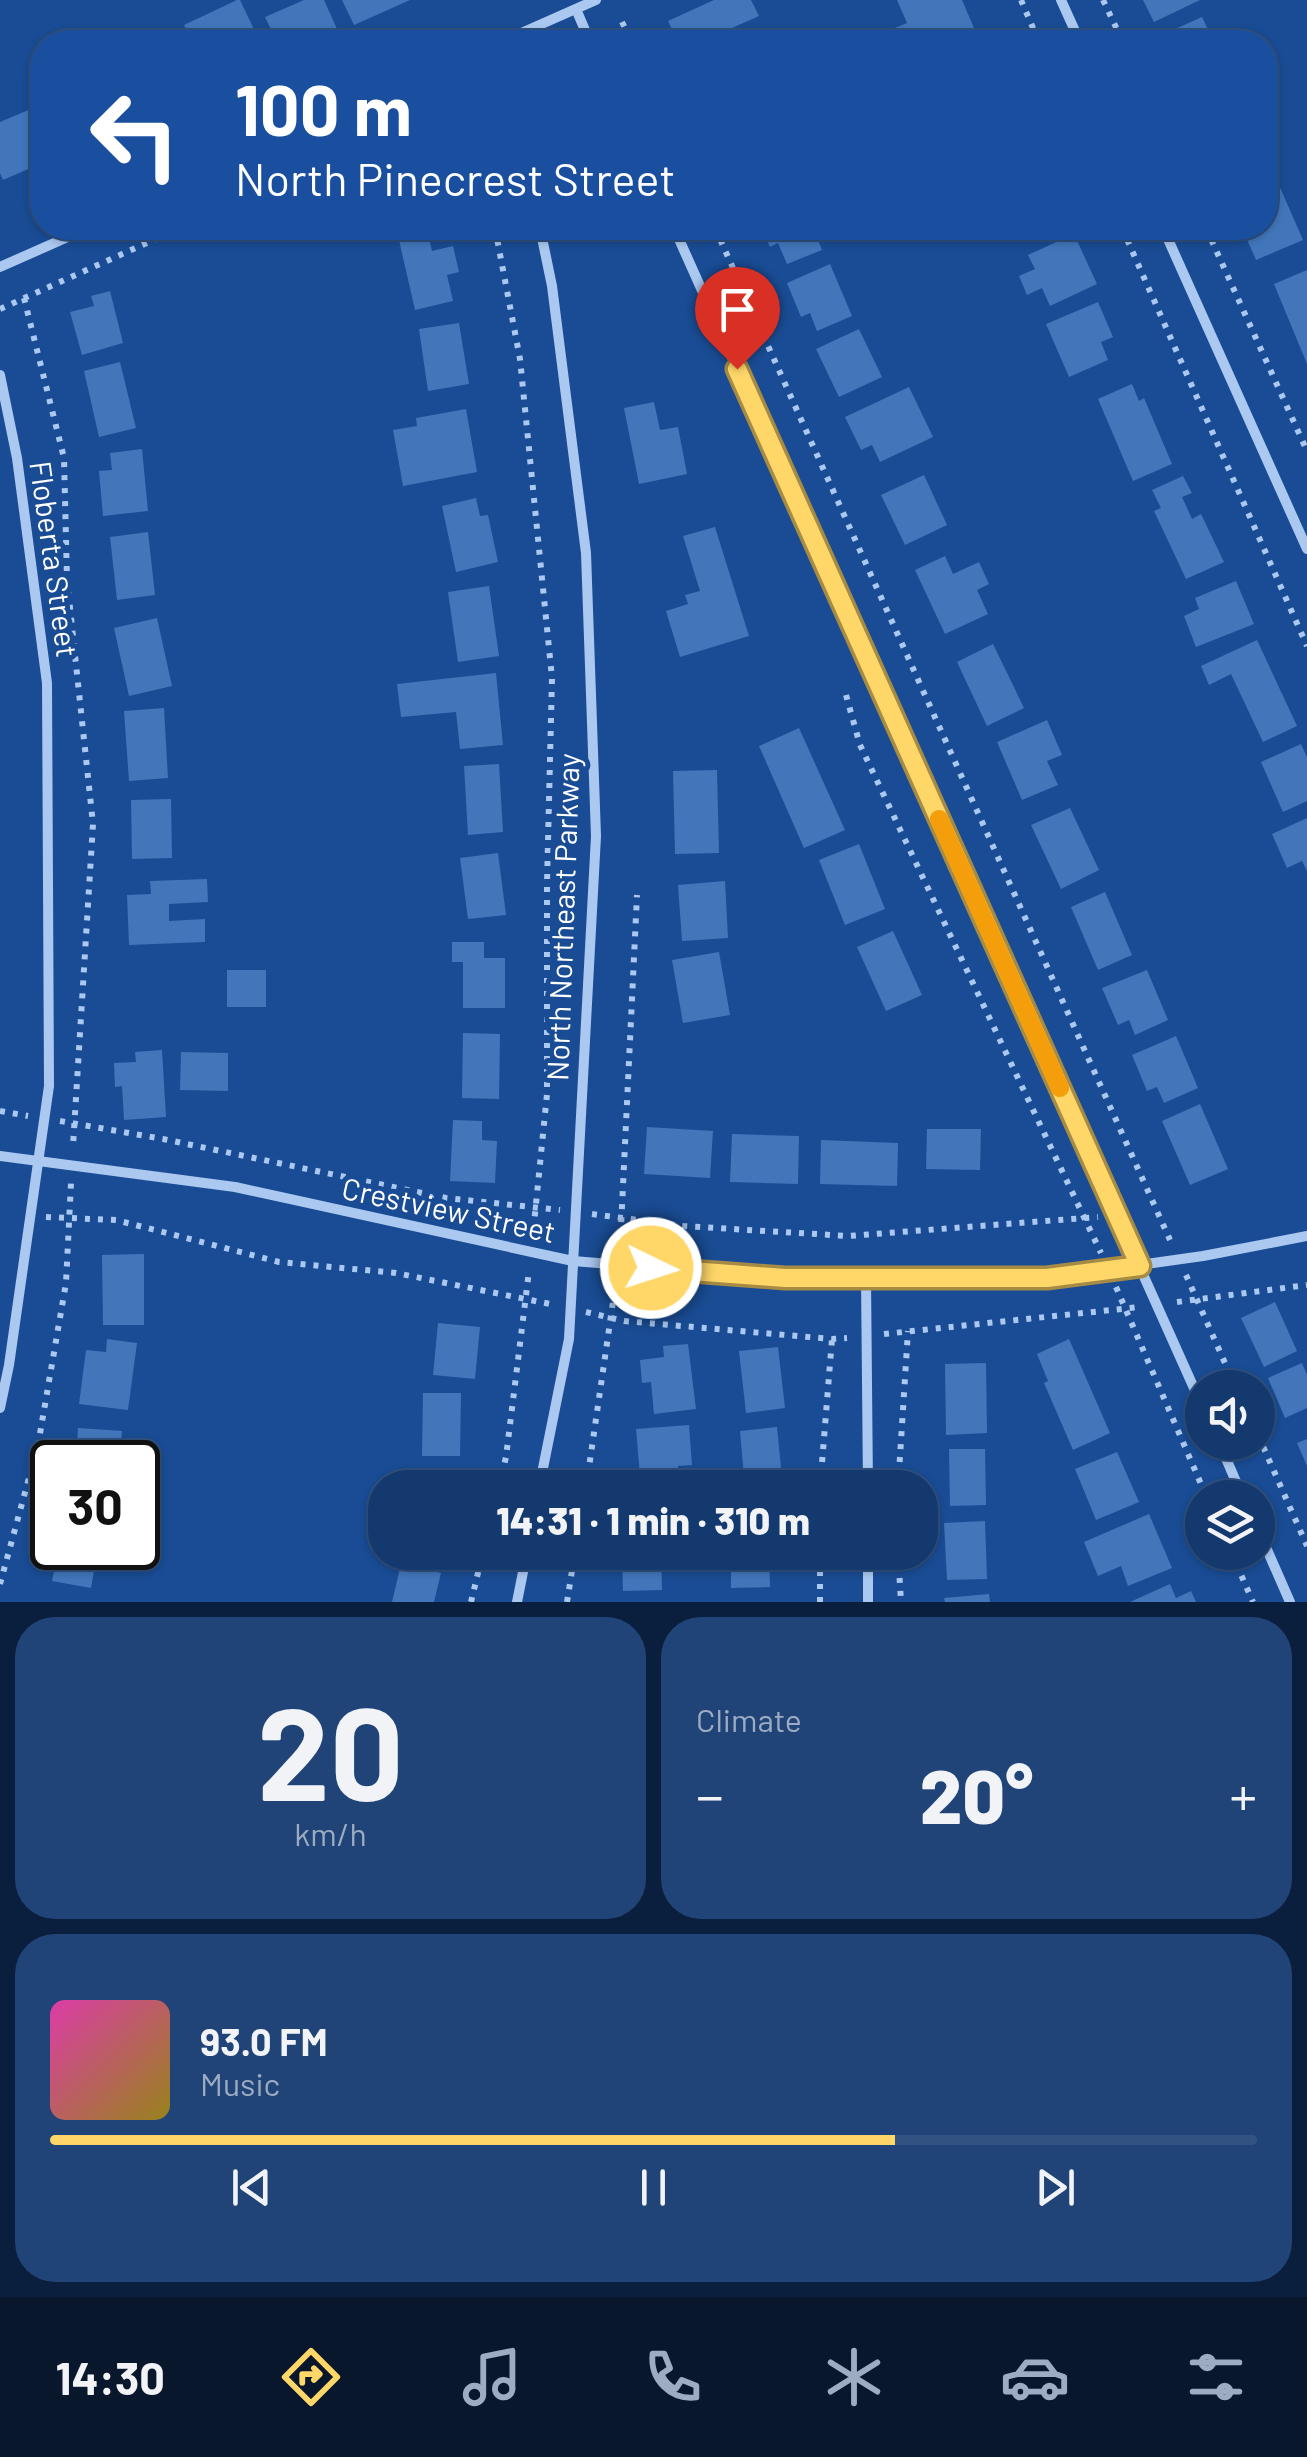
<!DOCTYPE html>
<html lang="en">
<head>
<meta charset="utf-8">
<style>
  :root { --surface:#13396f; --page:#204477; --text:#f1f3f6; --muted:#9dacc3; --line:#325382; --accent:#ffd668 }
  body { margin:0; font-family:Barlow,sans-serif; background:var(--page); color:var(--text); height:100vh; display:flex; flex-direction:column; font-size:38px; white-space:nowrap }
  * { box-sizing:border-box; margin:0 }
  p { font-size:32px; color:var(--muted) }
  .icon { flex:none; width:55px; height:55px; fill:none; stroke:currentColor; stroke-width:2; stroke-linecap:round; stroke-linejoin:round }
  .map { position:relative; height:1602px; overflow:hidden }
  .drawer { display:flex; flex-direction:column; gap:15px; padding:15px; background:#0a1f3d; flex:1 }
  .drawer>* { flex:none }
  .banner { position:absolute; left:30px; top:30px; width:1248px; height:210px; border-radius:40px; box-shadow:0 2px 8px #0004,0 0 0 2px var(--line); background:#1a4fa0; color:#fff; overflow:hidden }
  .controls { position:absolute; left:1185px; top:1370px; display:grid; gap:20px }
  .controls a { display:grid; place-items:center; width:90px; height:90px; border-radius:50%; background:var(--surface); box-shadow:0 2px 8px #0004,0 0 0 2px var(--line); font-size:50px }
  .speed { position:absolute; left:30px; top:1440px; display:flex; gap:20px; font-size:50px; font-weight:700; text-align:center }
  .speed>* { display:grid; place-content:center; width:130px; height:130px; border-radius:50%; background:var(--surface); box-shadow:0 2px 8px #0004,0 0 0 2px var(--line); line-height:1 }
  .speed .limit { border:5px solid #111; border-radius:15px; background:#fff; color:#111 }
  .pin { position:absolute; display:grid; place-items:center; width:85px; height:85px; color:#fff; margin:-102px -42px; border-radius:50% 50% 50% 0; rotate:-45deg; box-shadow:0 0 10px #0007 }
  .pin .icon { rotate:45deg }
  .me { position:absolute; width:110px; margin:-55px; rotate:94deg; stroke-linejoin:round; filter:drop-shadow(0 0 8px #0008) }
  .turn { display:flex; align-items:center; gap:35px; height:210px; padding:0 40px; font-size:45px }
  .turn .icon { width:130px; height:130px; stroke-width:2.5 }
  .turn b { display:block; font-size:70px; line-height:85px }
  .big { font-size:75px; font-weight:800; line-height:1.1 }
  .drawer .tile { flex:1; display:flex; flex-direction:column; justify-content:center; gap:15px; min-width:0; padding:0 35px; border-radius:40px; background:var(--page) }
  .drawer .dial { align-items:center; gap:0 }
  .dial b { font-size:130px; line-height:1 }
  .song { display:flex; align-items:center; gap:30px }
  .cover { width:120px; height:120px; border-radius:15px; background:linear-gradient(135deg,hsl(320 70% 55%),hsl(50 70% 35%)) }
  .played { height:10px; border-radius:5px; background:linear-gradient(90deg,var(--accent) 70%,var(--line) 70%) }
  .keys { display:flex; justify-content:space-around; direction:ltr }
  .heat { display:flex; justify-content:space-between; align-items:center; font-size:55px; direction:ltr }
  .drawer .tiles { flex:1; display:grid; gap:15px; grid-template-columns:1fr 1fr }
  .tile:last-child { grid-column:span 2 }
  .trip { position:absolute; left:368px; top:1470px; width:570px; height:100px; border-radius:40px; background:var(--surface); box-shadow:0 2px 8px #0004,0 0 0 2px var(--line); font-weight:800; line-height:100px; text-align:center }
  .tabs { display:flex; height:160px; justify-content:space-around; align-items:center; background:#08172c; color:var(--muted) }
  .tabs .icon { width:70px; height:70px }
  .tabs .current { color:var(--accent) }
  .tabs b { font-size:45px; color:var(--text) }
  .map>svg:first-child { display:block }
  .building { fill:#4176bb }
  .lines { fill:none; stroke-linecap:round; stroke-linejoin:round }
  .path { stroke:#aac8f0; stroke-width:6; stroke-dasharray:5 8; stroke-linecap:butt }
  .street { stroke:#aac8f0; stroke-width:10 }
  .route-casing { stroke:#a68b44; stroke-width:25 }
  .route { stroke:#ffd668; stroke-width:18 }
  .slow { stroke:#f59e0b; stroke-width:18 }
  .labels { text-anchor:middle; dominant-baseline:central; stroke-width:10; stroke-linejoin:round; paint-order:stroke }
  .street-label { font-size:30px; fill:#fff; stroke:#194c94 }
</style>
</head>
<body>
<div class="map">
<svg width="1307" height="1602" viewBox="0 0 1307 1602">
  <rect width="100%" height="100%" fill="#194c94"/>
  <!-- building -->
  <path class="building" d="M237 0H240L260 42H192L184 25Z
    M304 0H324L337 29 304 42H277L265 17Z
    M342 0H410L354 25Z
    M714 0H751L759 16 723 32 728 42H678L668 21Z
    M897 0H962L980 42H878L875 36 907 23Z
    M1143 0H1200L1154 22Z
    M1202 17 1214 42H1168L1164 34Z
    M38 106 42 116V163L3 180 0 173V122Z
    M1265 153 1303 240 1256 260 1242 228H1265Z
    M762 228H813L822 250 787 264 778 243 770 247Z
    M428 234 432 251 453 246 459 272 447 275 453 301 415 310 399 240Z
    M1074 234 1097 284 1050 306 1042 288 1027 295 1019 276 1035 269 1028 255Z
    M830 264 852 316 817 331 810 313 801 317 787 283Z
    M1307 270V364L1274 284Z
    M110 291 123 343 82 355 70 312 94 306 91 296Z
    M1098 302 1113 337 1101 342 1108 360 1069 377 1046 324Z
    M459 323 469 384 428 391 419 329Z
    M859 329 882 377 839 397 816 349Z
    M120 362 136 428 99 437 84 371Z
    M1132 384 1139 401 1144 398 1172 464 1133 481 1098 399Z
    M909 387 933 437 880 462 872 445 861 450 845 417Z
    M654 402 660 430 678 427 687 474 639 484 624 408Z
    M466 409 477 472 403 486 393 430 417 426 416 418Z
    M142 449 148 511 103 516 99 471 112 470 110 453Z
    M924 475 947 525 905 545 881 495Z
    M1183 476 1192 493 1182 497 1192 519 1201 514 1224 562 1186 579 1154 511 1161 508 1152 490Z
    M476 498 480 516 488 515 498 562 456 572 442 506Z
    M715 527 749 636 680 657 666 611 688 604 685 595 700 591 683 536Z
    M148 532 155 595 117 600 110 537Z
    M945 556 953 574 979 562 989 584 977 590 988 614 945 634 915 570Z
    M1236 581 1254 624 1196 647 1184 616 1199 609 1195 598Z
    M489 586 499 656 458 662 448 592Z
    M157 618 172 686 129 696 114 628Z
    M1257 640 1297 726 1263 742 1231 674 1209 685 1201 666Z
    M993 644 1024 708 987 726 957 662Z
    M496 673 503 745 460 749 456 712 401 717 397 684Z
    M164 708 168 778 129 781 124 711Z
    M1047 720 1062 755 1047 761 1058 785 1022 800 997 742Z
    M799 728 845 830 804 848 759 746Z
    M1301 744 1307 757V801L1283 812 1261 762Z
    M499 764 503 832 468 835 464 766Z
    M717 770 719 853 675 854 673 771Z
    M171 799 172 858 132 859 131 800Z
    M1070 808 1099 870 1061 889 1031 825Z
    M1307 818V871L1302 861 1287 868 1272 834Z
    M859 844 885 909 845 925 819 860Z
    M498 853 506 915 468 919 460 858Z
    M207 879 208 902 169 904V921L205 919V942L129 945 127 895 151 894 150 881Z
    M725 881 728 938 682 941 678 885Z
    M1105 892 1132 955 1098 970 1071 907Z
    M893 931 922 995 886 1011 857 947Z
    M452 942H484V958H505V1008H463V962H452Z
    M719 952 730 1015 683 1023 672 960Z
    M227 970H266V1007H227Z
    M1147 970 1168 1020 1135 1035 1129 1020 1118 1025 1102 988Z
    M463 1033 500 1034 499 1099 462 1098Z
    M1176 1036 1198 1088 1164 1103 1157 1087 1147 1091 1132 1055Z
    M162 1050 166 1117 124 1120 122 1086 115 1087 114 1063 136 1062 135 1052Z
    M181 1052 228 1053V1091L180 1090Z
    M1200 1104 1228 1169 1190 1185 1162 1121Z
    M453 1120 482 1121V1140L497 1141 495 1183 450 1181Z
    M647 1127 713 1131 710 1178 644 1174Z
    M927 1129H981L980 1170 926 1169Z
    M732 1134 799 1136 798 1184 730 1182Z
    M821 1140 898 1143 897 1186 820 1184Z
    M144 1254V1325H103L102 1255Z
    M1275 1302 1297 1351 1264 1367 1241 1318Z
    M438 1323 480 1327 475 1379 433 1375Z
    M107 1339 137 1343 128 1410 79 1404 86 1350 106 1352Z
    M1069 1339 1110 1433 1073 1450 1044 1383 1048 1381 1037 1354Z
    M688 1344 696 1409 654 1414 651 1382 642 1383 640 1360 664 1357 663 1346Z
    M778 1347 785 1408 746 1413 739 1351Z
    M986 1363 987 1433 946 1435 945 1364Z
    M1302 1363 1307 1375V1408L1285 1418 1268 1378Z
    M423 1393H461L460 1456H422Z
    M689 1425 692 1465 678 1466 679 1488H641L636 1429Z
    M777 1427 783 1488H745L740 1431Z
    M78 1428 122 1431 120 1462H76Z
    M1307 1439V1466L1297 1443Z
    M949 1449H985L986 1505 950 1506Z
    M1117 1452 1139 1502 1096 1520 1075 1469Z
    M423 1476 450 1481 449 1488H421Z
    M1149 1514 1172 1568 1128 1586 1121 1566 1098 1576 1084 1542Z
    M985 1521 987 1579 947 1580 944 1523Z
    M59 1548H98L91 1588 52 1581Z
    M622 1552H661L662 1590 623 1591Z
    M731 1552H769L770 1587 731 1588Z
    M401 1564 441 1573 434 1602H392Z
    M1170 1584 1176 1598 1191 1591 1196 1602H1130Z
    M989 1594 990 1602H945L944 1598Z"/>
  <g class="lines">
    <!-- path -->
    <path class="path" d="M1021 0 1039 42
      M1103 0 1123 42
      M622 22 632 42
      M495 228 520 359 552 678 547 883V1094L533 1234
      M715 228 1170 1240
      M1122 228 1307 646
      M1206 228 1307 451
      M24 298 64 458 67 580 93 824 73 1146
      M0 309 180 228
      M846 695 860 745 1101 1253
      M0 1111 28 1116
      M60 1121 163 1139 446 1198 560 1210
      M592 1214 683 1226 848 1236 1098 1217
      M46 1217 116 1220 279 1262 396 1273 555 1305
      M620 1248 637 895
      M1186 1275 1236 1388
      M1116 1287 1207 1498
      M1177 1302 1307 1285
      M586 1312 624 1321 832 1339 847 1338
      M884 1334 1140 1307
      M1258 1435 1307 1546
      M499 1488 506 1457 529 1271
      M586 1488 616 1281
      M820 1488 832 1339
      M898 1488 908 1331
      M898 1552 901 1602
      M1231 1552 1253 1602
      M0 1584 38 1445 66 1283 71 1183
      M471 1602 483 1552
      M567 1602 575 1552
      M820 1602V1552"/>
    <!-- street -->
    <path class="street" d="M1061 0 1080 42
      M576 9 590 42
      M501 42 596 0
      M674 228 1202 1406
      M1163 228 1307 549
      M0 267 88 228
      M0 375 17 458 47 683 49 1086 9 1365 0 1408
      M0 1156 235 1187 573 1261 785 1278H1047L1203 1256 1307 1236
      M866 1278 868 1488
      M1219 1442 1243 1498
      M539 1488 569 1339 596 836 586 553 552 286 540 228
      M1258 1529 1290 1602
      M868 1552V1602
      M517 1602 527 1552"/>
  </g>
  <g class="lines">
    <!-- route casing -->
    <g class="route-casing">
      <path id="route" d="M651 1268 785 1278H1047L1140 1266 737 369"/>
    </g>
    <!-- route -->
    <use href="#route" class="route"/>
    <!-- slow -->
    <path class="slow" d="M939 819 1060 1088"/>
  </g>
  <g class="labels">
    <!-- street labels -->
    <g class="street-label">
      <text transform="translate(55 559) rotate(82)">Floberta Street</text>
      <text transform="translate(562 917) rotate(-88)">North Northeast Parkway</text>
      <text transform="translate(449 1209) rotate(12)">Crestview Street</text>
    </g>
  </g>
</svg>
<div class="controls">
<a><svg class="icon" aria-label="sound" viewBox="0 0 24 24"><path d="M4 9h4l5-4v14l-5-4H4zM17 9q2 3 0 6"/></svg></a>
<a><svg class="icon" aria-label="layers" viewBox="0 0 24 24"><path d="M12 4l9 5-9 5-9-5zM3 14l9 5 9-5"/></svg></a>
</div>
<div class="speed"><div class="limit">30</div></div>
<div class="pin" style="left:737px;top:369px;background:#d93025"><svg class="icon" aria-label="arrive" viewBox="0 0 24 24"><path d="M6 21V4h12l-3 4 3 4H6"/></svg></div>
<svg class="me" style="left:651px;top:1268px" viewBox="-20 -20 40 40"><circle r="17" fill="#ffd668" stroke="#fff" stroke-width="3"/><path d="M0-11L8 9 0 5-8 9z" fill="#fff"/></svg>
<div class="trip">14:31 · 1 min · 310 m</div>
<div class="banner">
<div class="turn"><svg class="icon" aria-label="left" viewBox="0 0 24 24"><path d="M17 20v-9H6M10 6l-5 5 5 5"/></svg><div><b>100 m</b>North Pinecrest Street</div></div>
</div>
</div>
<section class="drawer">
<div class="tiles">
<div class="tile dial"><b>20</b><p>km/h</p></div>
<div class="tile"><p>Climate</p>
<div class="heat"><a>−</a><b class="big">20°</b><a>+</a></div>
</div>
<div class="tile">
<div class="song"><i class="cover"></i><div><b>93.0 FM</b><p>Music</p></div></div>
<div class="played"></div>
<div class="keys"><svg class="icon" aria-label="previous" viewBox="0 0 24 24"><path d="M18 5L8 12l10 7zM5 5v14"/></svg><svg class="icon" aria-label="pause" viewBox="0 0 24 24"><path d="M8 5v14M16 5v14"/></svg><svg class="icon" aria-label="next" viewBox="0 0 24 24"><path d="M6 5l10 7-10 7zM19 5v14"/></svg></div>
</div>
</div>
</section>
<nav class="tabs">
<b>14:30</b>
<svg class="icon current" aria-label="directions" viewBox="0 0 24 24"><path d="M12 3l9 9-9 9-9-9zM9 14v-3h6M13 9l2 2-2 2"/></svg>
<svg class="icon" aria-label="music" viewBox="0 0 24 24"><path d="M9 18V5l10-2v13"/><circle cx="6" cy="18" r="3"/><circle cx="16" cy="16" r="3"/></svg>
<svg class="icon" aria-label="phone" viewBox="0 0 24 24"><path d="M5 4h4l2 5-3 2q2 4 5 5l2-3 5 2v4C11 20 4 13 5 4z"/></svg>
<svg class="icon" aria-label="climate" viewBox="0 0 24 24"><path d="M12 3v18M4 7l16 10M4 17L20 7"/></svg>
<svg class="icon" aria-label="car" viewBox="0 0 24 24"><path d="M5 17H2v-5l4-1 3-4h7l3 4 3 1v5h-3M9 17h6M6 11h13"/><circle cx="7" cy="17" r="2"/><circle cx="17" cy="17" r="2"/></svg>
<svg class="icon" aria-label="filters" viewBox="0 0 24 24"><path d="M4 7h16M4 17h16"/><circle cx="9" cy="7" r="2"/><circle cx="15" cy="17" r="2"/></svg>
</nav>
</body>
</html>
